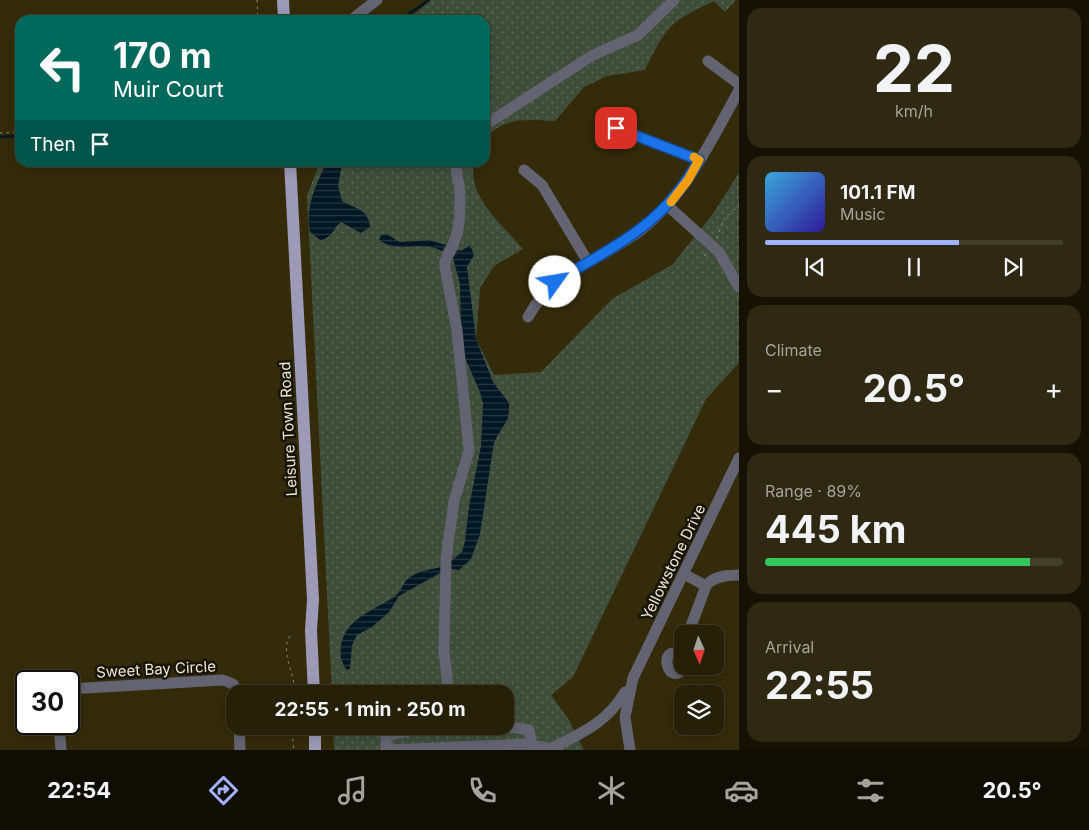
<!DOCTYPE html>
<html lang="en">
<head>
<meta charset="utf-8">
<style>
  :root { --surface:#272008; --page:#2f2812; --text:#f1f3f6; --muted:#a4a39c; --line:#433e29; --accent:#a2b2fd }
  body { margin:0; font-family:Inter,sans-serif; background:var(--page); color:var(--text); height:100vh; display:flex; flex-direction:column; font-size:19px; white-space:nowrap }
  * { box-sizing:border-box; margin:0 }
  p { font-size:16px; color:var(--muted) }
  .icon { flex:none; width:28px; height:28px; fill:none; stroke:currentColor; stroke-width:2; stroke-linecap:round; stroke-linejoin:round }
  .map { position:relative; flex:1; overflow:hidden }
  .sheet { display:flex; flex-direction:column; gap:8px; padding:8px; background:#151204; width:350px }
  .sheet>* { flex:none }
  .banner { position:absolute; left:15px; top:15px; width:475px; height:152px; border-radius:15px; box-shadow:0 2px 12px #0003,0 0 0 1px var(--line); background:#00695c; color:#fff; overflow:hidden }
  .needle { width:32px; rotate:177deg }
  .tools { position:absolute; left:674px; top:625px; display:grid; gap:10px }
  .tools a { display:grid; place-items:center; width:50px; height:50px; border-radius:10px; background:var(--surface); box-shadow:0 2px 12px #0003,0 0 0 1px var(--line); font-size:25px }
  .speed { position:absolute; left:15px; top:670px; display:flex; gap:10px; font-size:25px; font-weight:700; text-align:center }
  .speed>* { display:grid; place-content:center; width:65px; height:65px; border-radius:50%; background:var(--surface); box-shadow:0 2px 12px #0003,0 0 0 1px var(--line); line-height:1 }
  .speed .limit { border:2px solid #111; border-radius:8px; background:#fff; color:#111 }
  .pin { position:absolute; display:grid; place-items:center; width:42px; height:42px; color:#fff; margin:-21px; border-radius:10px; box-shadow:0 2px 8px #0006 }
  .me { position:absolute; width:55px; margin:-28px; rotate:58deg; stroke-linejoin:round; filter:drop-shadow(0 0 4px #0008) }
  .turn { display:flex; align-items:center; gap:18px; height:105px; padding:0 15px; font-size:22px }
  .turn .icon { width:65px; height:65px; stroke-width:2.5 }
  .turn b { display:block; font-size:35px; line-height:42px }
  .then { display:flex; align-items:center; height:48px; padding:0 15px; background:#0003; gap:10px; font-size:19px }
  .big { font-size:38px; font-weight:700; line-height:1.1 }
  .sheet .card { flex:1; display:flex; flex-direction:column; justify-content:center; gap:8px; min-width:0; padding:0 18px; border-radius:15px; background:var(--page) }
  .sheet .dial { align-items:center; gap:0 }
  .dial b { font-size:65px; line-height:1 }
  .song { display:flex; align-items:center; gap:15px }
  .cover { width:60px; height:60px; border-radius:8px; background:linear-gradient(135deg,hsl(200 70% 55%),hsl(250 70% 35%)) }
  .played { height:5px; border-radius:2px; background:linear-gradient(90deg,var(--accent) 65%,var(--line) 65%) }
  .keys { display:flex; justify-content:space-around; direction:ltr }
  .heat { display:flex; justify-content:space-between; align-items:center; font-size:28px; direction:ltr }
  .charge { height:8px; border-radius:4px; background:linear-gradient(90deg,#34c759 89%,var(--line) 0) }
  .trip { position:absolute; left:226px; top:685px; width:288px; height:50px; border-radius:15px; background:var(--surface); box-shadow:0 2px 12px #0003,0 0 0 1px var(--line); font-weight:700; line-height:50px; text-align:center }
  .dock { display:flex; height:80px; justify-content:space-around; align-items:center; background:#100d03; color:var(--muted) }
  .dock .icon { width:35px; height:35px }
  .dock .selected { color:var(--accent) }
  .dock b { font-size:22px; color:var(--text) }
  main { display:flex; flex:1; min-height:0 }
  .map>svg:first-child { display:block }
  .grass { fill:url(#grass-dots) }
  .water { fill:url(#water-rules) }
  .lines { fill:none; stroke-linecap:round; stroke-linejoin:round }
  .stream { stroke:#011724; stroke-width:2.5 }
  .path { stroke:#948e74; stroke-width:1; stroke-dasharray:2.5 4; stroke-linecap:butt }
  .minor { stroke:#646371; stroke-width:11 }
  .major { stroke:#9c9ab7; stroke-width:12 }
  .route-casing { stroke:#114b97; stroke-width:12 }
  .route { stroke:#1a73e8; stroke-width:9 }
  .slow { stroke:#f59e0b; stroke-width:9 }
  .labels { text-anchor:middle; dominant-baseline:central; stroke-width:5; stroke-linejoin:round; paint-order:stroke }
  .street-label { font-size:15px; fill:#ede8d6; stroke:#181407 }
</style>
</head>
<body>
<main>
<div class="map">
<svg width="739" height="750" viewBox="0 0 739 750">
  <defs>
    <pattern id="grass-dots" width="8" height="8" patternUnits="userSpaceOnUse" patternTransform="scale(1.25)"><rect width="8" height="8" fill="#3f4e3b"/><path d="M2 2h.1M6 6h.1" fill="none" stroke="#5b6857" stroke-width="1.8" stroke-linecap="round"/></pattern>
    <pattern id="water-rules" width="6" height="5" patternUnits="userSpaceOnUse" patternTransform="scale(1.25)"><rect width="6" height="5" fill="#011724"/><path d="M0 2.5h6" fill="none" stroke="#263943"/></pattern>
  </defs>
  <rect width="100%" height="100%" fill="#342b0a"/>
  <!-- grass -->
  <path class="grass" d="M431 0H736L725 12 714 1C669 22 667 26 645 70L607 76 584 87 555 121C527 120 506 116 485 138V20H408Z
    M320 163H474C467 197 503 225 523 249L494 266 480 288 476 339 494 375 541 372 612 299 672 265 712 215 739 173V363L706 399 573 677 551 695 569 720 584 750H334L333 726H505V694H332L307 195Z"/>
  <!-- water -->
  <path class="water" d="M326 163H342L338 186 342 201C355 209 369 209 370 227L361 233 341 222C333 228 332 239 320 240L310 232C305 205 316 186 326 163Z
    M386 234 400 242 429 240 446 245 442 251C421 239 400 255 379 240L381 235Z
    M470 245 474 255 467 267 476 339 493 382 509 403V409L508 418 494 442 480 534 471 559 459 570 452 569 450 562 462 552 465 541 469 507 481 446 483 404 480 392 465 358 461 328 460 284 453 258 458 250 461 251Z
    M441 567 442 572 399 596 389 612 372 627 357 635 352 645 350 669 347 670C336 658 340 635 352 624 362 614 379 606 391 599 400 594 401 588 405 582 413 571 430 570 441 567Z"/>
  <g class="lines">
    <!-- stream -->
    <path class="stream" d="M400 20 429 0
      M0 137 20 136"/>
    <!-- path -->
    <path class="path" d="M257 0 258 20
      M0 133 20 132
      M717 238 723 221 739 204
      M705 256 706 252
      M290 636C279 653 297 675 294 694
      M291 726 294 750"/>
    <!-- minor -->
    <path class="minor" d="M351 20 377 0
      M708 61 739 84
      M485 125 593 55 638 35 674 0
      M616 128 699 160
      M524 170 542 185 588 262
      M668 206 719 252 739 287
      M528 317C554 269 601 261 641 230 686 194 712 140 739 90
      M684 574 706 586 688 634
      M706 586C713 576 727 575 739 575
      M682 656C656 641 668 692 685 666
      M69 689 223 680 233 684 238 694
      M449 694 444 652 446 559 454 501 469 451 457 330 445 268V261C460 234 460 224 460 194 460 183 455 174 456 162
      M59 724 61 750
      M239 726 240 750
      M505 726 529 730 532 747
      M550 749C580 734 607 723 625 692
      M386 750V736L431 726
      M388 750 525 744 558 750
      M630 750 625 717 633 678 739 458"/>
    <!-- major -->
    <path class="major" d="M283 0 284 20
      M290 162 313 600 311 630 314 694
      M315 726V750"/>
  </g>
  <g class="lines">
    <!-- route casing -->
    <g class="route-casing">
      <path id="route" d="M555 282C615 245 663 226 699 160L616 128"/>
    </g>
    <!-- route -->
    <use href="#route" class="route"/>
    <!-- slow -->
    <path class="slow" d="M671 202 688 180 699 160 694 157"/>
  </g>
  <g class="labels">
    <!-- street labels -->
    <g class="street-label">
      <text transform="translate(288 429) rotate(-93)">Leisure Town Road</text>
      <text transform="translate(673 562) rotate(-64)">Yellowstone Drive</text>
      <text transform="translate(156 669) rotate(-3)">Sweet Bay Circle</text>
    </g>
  </g>
</svg>
<div class="tools">
<a><svg class="needle" viewBox="-14 -14 28 28"><path d="M0-13l5 13h-10z" fill="#e53935"/><path d="M0 13l5-13h-10z" fill="#a4a39c"/></svg></a>
<a><svg class="icon" aria-label="layers" viewBox="0 0 24 24"><path d="M12 4l9 5-9 5-9-5zM3 14l9 5 9-5"/></svg></a>
</div>
<div class="speed"><div class="limit">30</div></div>
<div class="pin" style="left:616px;top:128px;background:#d93025"><svg class="icon" aria-label="arrive" viewBox="0 0 24 24"><path d="M6 21V4h12l-3 4 3 4H6"/></svg></div>
<svg class="me" style="left:555px;top:282px" viewBox="-20 -20 40 40"><circle r="19" fill="#fff"/><path d="M0-13L10 11 0 6-10 11z" fill="#1a73e8"/></svg>
<div class="trip">22:55 · 1 min · 250 m</div>
<div class="banner">
<div class="turn"><svg class="icon" aria-label="left" viewBox="0 0 24 24"><path d="M17 20v-9H6M10 6l-5 5 5 5"/></svg><div><b>170 m</b>Muir Court</div></div>
<div class="then">Then<svg class="icon" aria-label="arrive" viewBox="0 0 24 24"><path d="M6 21V4h12l-3 4 3 4H6"/></svg></div>
</div>
</div>
<section class="sheet">
<div class="card dial"><b>22</b><p>km/h</p></div>
<div class="card">
<div class="song"><i class="cover"></i><div><b>101.1 FM</b><p>Music</p></div></div>
<div class="played"></div>
<div class="keys"><svg class="icon" aria-label="previous" viewBox="0 0 24 24"><path d="M18 5L8 12l10 7zM5 5v14"/></svg><svg class="icon" aria-label="pause" viewBox="0 0 24 24"><path d="M8 5v14M16 5v14"/></svg><svg class="icon" aria-label="next" viewBox="0 0 24 24"><path d="M6 5l10 7-10 7zM19 5v14"/></svg></div>
</div>
<div class="card"><p>Climate</p>
<div class="heat"><a>−</a><b class="big">20.5°</b><a>+</a></div>
</div>
<div class="card"><p>Range · 89%</p><b class="big">445 km</b><div class="charge"></div></div>
<div class="card"><p>Arrival</p><b class="big">22:55</b></div>
</section>
</main>
<nav class="dock">
<b>22:54</b>
<svg class="icon selected" aria-label="directions" viewBox="0 0 24 24"><path d="M12 3l9 9-9 9-9-9zM9 14v-3h6M13 9l2 2-2 2"/></svg>
<svg class="icon" aria-label="music" viewBox="0 0 24 24"><path d="M9 18V5l10-2v13"/><circle cx="6" cy="18" r="3"/><circle cx="16" cy="16" r="3"/></svg>
<svg class="icon" aria-label="phone" viewBox="0 0 24 24"><path d="M5 4h4l2 5-3 2q2 4 5 5l2-3 5 2v4C11 20 4 13 5 4z"/></svg>
<svg class="icon" aria-label="climate" viewBox="0 0 24 24"><path d="M12 3v18M4 7l16 10M4 17L20 7"/></svg>
<svg class="icon" aria-label="car" viewBox="0 0 24 24"><path d="M5 17H2v-5l4-1 3-4h7l3 4 3 1v5h-3M9 17h6M6 11h13"/><circle cx="7" cy="17" r="2"/><circle cx="17" cy="17" r="2"/></svg>
<svg class="icon" aria-label="filters" viewBox="0 0 24 24"><path d="M4 7h16M4 17h16"/><circle cx="9" cy="7" r="2"/><circle cx="15" cy="17" r="2"/></svg>
<b>20.5°</b>
</nav>
</body>
</html>
